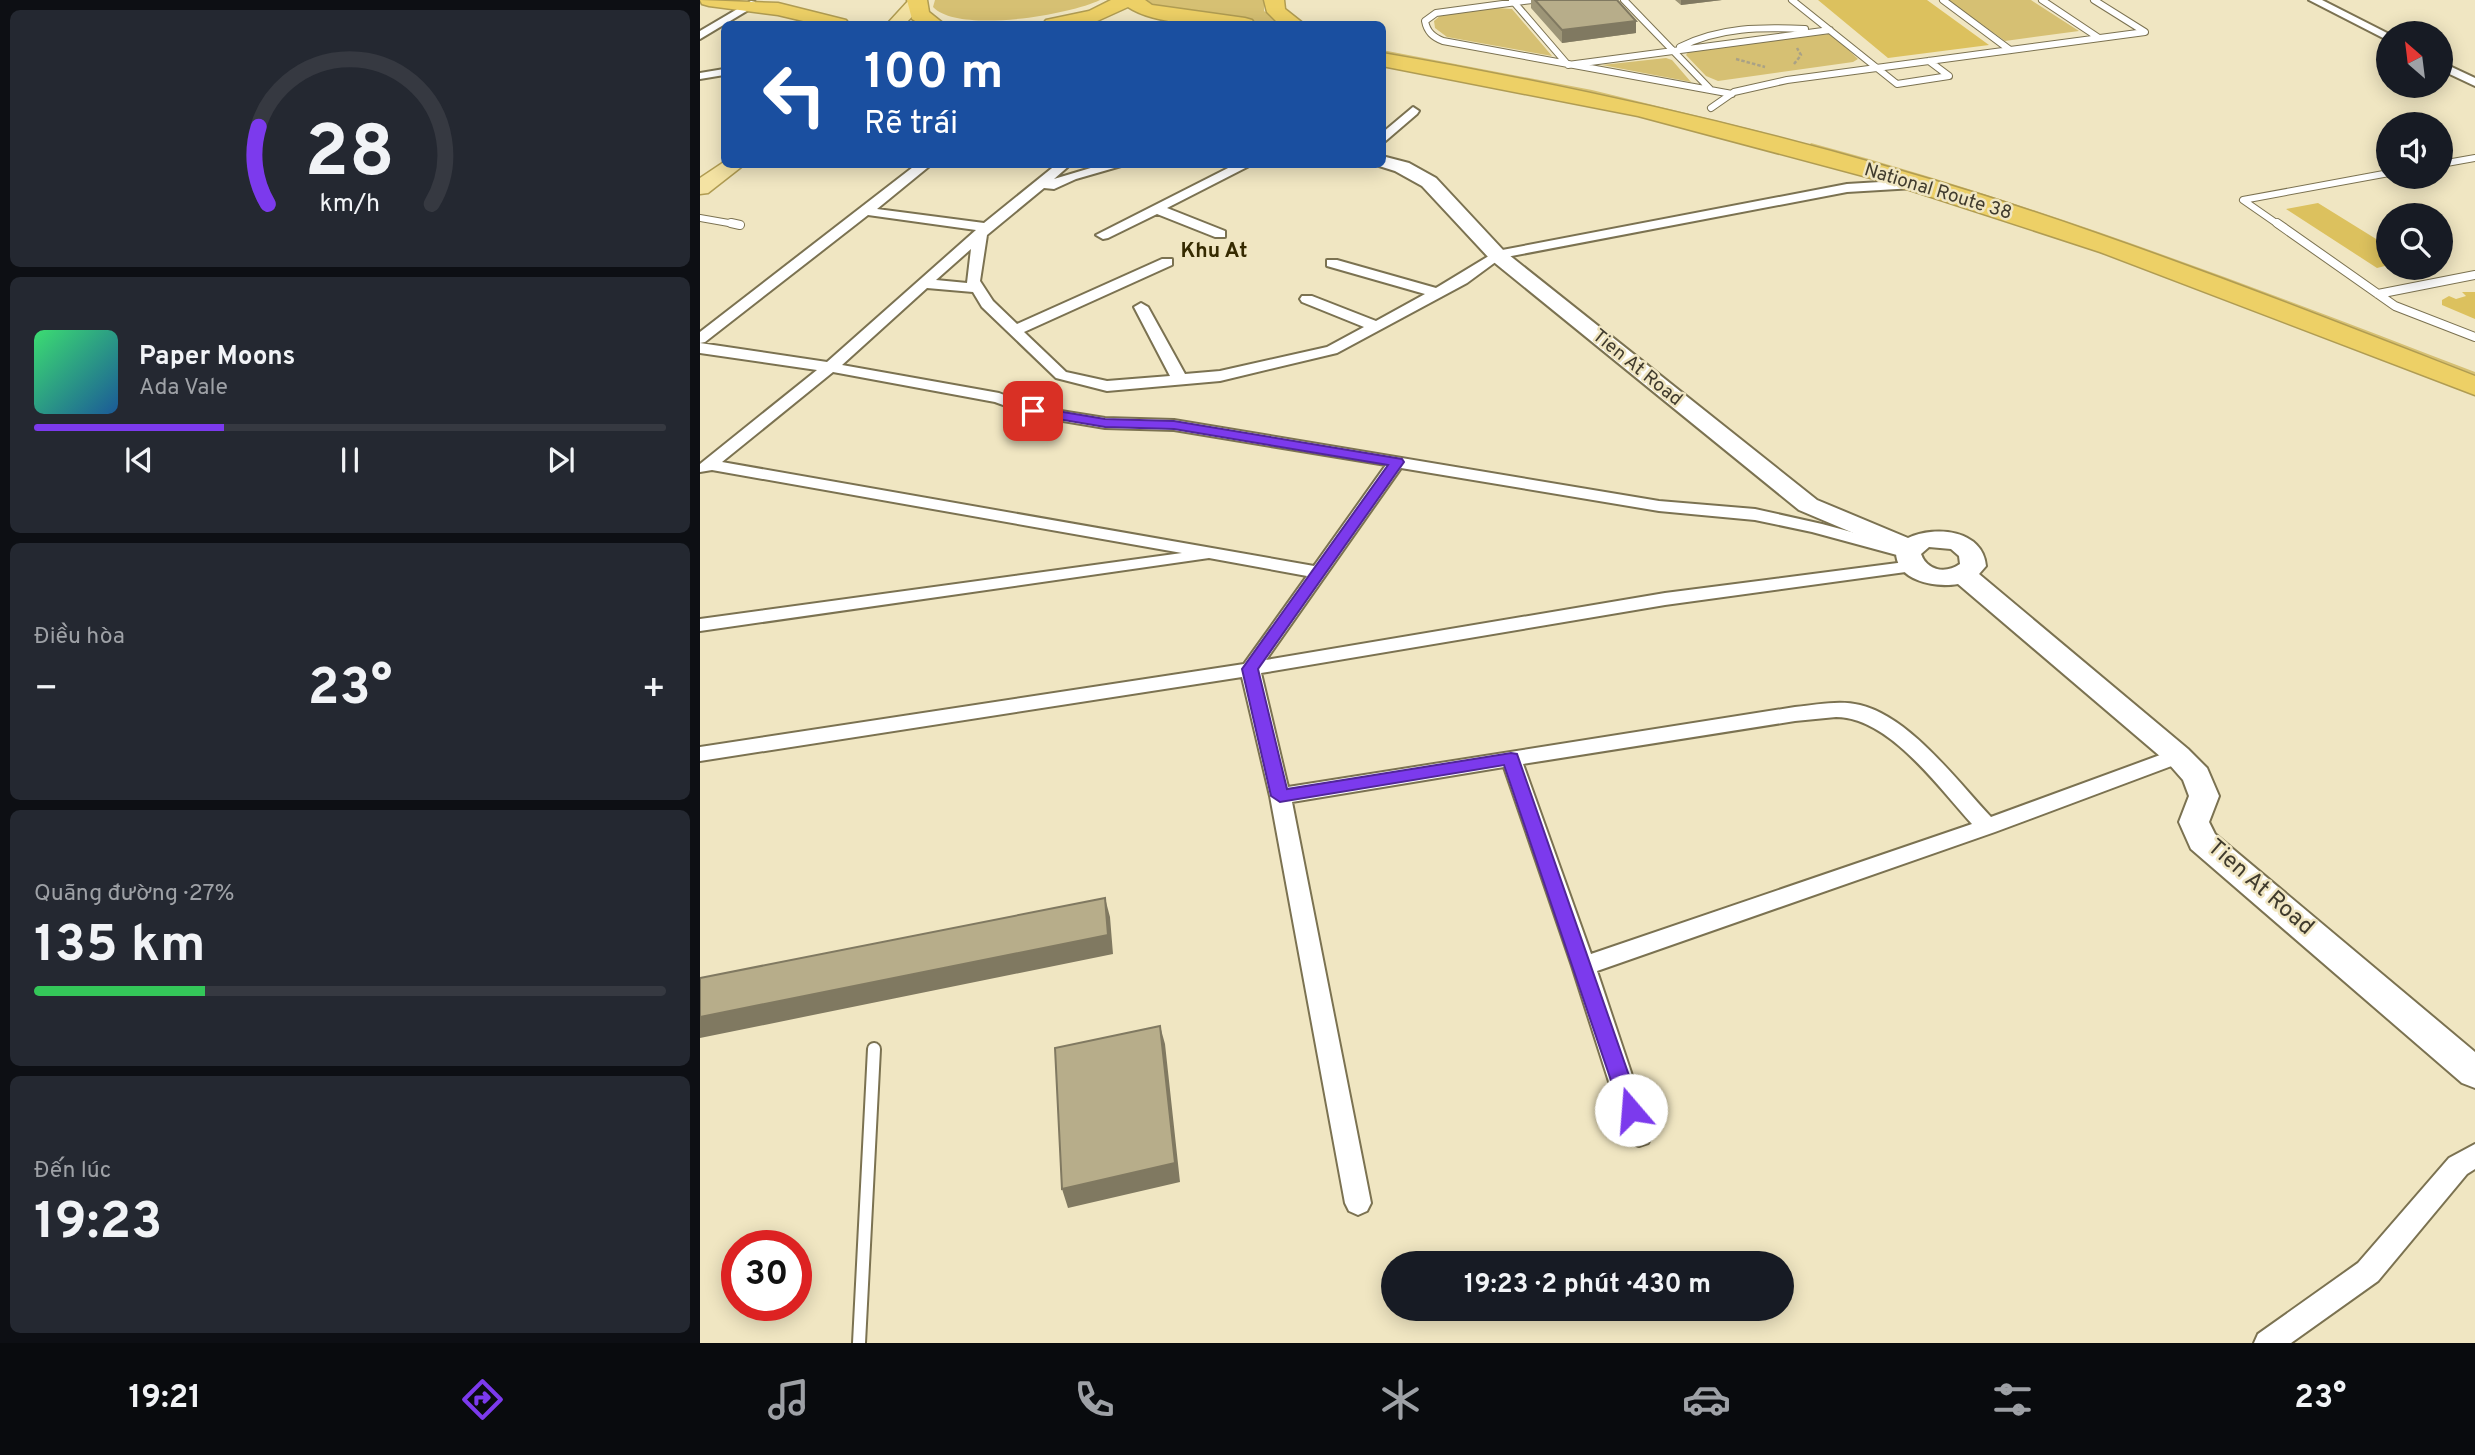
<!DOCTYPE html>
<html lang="vi">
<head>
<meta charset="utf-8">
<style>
  :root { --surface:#171b24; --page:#242831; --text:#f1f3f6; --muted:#9ea1a6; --line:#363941; --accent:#7c3aed }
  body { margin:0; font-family:Overpass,sans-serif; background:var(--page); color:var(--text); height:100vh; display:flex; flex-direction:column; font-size:26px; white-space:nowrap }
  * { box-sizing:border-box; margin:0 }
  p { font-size:23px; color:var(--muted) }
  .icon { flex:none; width:38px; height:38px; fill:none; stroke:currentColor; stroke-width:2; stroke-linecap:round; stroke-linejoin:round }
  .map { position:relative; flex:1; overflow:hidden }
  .drawer { display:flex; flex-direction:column; gap:10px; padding:10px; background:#0d0f14; width:700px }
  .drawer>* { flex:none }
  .guide { position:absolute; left:21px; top:21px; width:665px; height:147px; border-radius:10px; box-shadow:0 4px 18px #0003; background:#1a4fa0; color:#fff; overflow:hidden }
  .needle { width:46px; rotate:332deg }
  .fabs { position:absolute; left:1676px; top:21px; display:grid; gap:14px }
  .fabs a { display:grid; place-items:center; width:77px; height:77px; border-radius:50%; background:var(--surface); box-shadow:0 4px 18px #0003; font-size:35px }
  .speed { position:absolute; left:21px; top:1230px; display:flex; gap:14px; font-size:35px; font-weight:700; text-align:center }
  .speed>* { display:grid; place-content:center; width:91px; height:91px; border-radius:50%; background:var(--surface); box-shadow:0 4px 18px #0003; line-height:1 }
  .speed .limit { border:10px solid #d22; background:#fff; color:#111 }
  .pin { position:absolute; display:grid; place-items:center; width:60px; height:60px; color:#fff; margin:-30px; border-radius:14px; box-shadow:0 4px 10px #0006 }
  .me { position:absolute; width:77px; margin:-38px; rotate:342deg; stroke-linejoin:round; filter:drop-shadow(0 0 5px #0008) }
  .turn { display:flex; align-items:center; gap:24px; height:147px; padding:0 28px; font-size:32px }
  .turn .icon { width:91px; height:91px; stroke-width:2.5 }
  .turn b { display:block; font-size:49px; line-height:60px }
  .big { font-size:52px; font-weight:700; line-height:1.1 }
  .drawer .card { flex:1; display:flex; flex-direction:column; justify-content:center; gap:10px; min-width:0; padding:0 24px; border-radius:10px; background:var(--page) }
  .drawer .dial { align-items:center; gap:0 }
  .dial svg { height:182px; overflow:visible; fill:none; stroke:var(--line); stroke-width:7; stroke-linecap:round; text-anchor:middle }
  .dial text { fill:var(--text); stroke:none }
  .song { display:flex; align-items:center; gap:21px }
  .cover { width:84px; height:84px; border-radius:10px; background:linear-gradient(135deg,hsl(140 70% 55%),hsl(210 70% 35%)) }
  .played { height:7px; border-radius:4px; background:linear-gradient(90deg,var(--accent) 30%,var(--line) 30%) }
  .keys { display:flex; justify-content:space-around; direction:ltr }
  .heat { display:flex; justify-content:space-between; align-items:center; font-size:38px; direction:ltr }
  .charge { height:10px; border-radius:5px; background:linear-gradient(90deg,#34c759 27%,var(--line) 0) }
  .trip { position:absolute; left:681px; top:1251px; width:413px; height:70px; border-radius:35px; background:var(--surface); box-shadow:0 4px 18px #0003; font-weight:700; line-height:70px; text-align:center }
  .tabs { display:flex; height:112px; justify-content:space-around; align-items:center; background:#090b0e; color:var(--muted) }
  .tabs .icon { width:49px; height:49px }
  .tabs .current { color:var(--accent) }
  .tabs b { font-size:32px; color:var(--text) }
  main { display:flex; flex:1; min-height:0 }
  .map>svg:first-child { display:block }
  .green { fill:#d6c073 }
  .water { fill:#dcc15e }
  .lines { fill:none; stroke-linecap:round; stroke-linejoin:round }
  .lane-far2-casing { stroke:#7b7251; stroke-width:8 }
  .lane-far1-casing { stroke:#7b7251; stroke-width:10 }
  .lane-casing { stroke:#7b7251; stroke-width:16 }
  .street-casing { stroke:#7b7251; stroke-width:4 }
  .secondary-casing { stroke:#7b7251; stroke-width:4 }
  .primary-casing { stroke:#b09c52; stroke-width:3 }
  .highway-casing { stroke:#b09c52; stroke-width:3 }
  .path { stroke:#a9a186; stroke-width:2.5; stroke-dasharray:3.5 2; stroke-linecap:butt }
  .lane-far2 { stroke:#fff; stroke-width:6 }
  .lane-far1 { stroke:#fff; stroke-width:8 }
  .lane { stroke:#fff; stroke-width:12 }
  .street { fill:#fff; fill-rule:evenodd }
  .secondary { fill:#fff; fill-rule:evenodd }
  .primary { fill:#f4e3a3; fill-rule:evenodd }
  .highway { fill:#edd066; fill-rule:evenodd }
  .wall { fill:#9d9577 }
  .shaded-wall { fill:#807961 }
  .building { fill:#b7ad8a; stroke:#807961; stroke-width:2 }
  .route { fill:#7c3aed; stroke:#51269a; stroke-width:2 }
  .labels { text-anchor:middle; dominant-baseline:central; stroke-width:5; stroke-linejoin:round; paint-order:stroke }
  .far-street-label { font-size:19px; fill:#403b2d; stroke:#f0e6c2 }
  .far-quarter-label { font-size:21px; font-weight:bold; fill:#352a00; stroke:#f0e6c2 }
  .street-label { font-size:23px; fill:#403b2d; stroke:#f0e6c2 }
</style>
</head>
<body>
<main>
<section class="drawer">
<div class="card dial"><svg viewBox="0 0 100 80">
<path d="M14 69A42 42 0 1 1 86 69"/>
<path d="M14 69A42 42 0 0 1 10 35" stroke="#7c3aed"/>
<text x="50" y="56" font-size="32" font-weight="700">28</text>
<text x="50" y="72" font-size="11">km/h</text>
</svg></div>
<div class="card">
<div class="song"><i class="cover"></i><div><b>Paper Moons</b><p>Ada Vale</p></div></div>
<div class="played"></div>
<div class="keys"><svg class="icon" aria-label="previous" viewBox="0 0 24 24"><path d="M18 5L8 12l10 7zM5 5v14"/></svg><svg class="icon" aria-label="pause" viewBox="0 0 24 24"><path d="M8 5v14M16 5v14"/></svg><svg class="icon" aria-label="next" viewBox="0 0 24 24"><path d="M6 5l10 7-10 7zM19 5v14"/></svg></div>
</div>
<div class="card"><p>Điều hòa</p>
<div class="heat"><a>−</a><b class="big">23°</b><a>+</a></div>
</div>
<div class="card"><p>Quãng đường · 27%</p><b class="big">135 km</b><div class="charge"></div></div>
<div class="card"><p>Đến lúc</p><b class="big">19:23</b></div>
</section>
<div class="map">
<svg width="1775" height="1343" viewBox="0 0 1775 1343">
  <rect width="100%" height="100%" fill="#f0e6c2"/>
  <!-- green -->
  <path class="green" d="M235 0H400C369 15 259 34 233 7Z
    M441 0H564V11L581 24 457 9Z
    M1248 0H1331L1379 31 1305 41Z
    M797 8 812 9 852 56 747 37 735 28 734 21 741 15Z
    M1128 34 1134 36 1158 59 1153 62 1018 81 1006 76 986 55 989 51Z
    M682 50 892 90 1063 132 1058 133 826 79 683 53Z
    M966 58 972 60 991 82 902 65Z
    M1111 143C1338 204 1557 288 1775 372V377L1472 260 1108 146Z"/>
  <!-- water -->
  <path class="water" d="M1118 0H1227L1289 45 1188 58Z
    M1618 203 1689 247V265L1677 268 1586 209Z
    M1762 292H1775V319L1742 305V300L1749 296 1756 299 1766 296Z"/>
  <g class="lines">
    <!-- lane-far2 casing -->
    <g class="lane-far2-casing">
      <path id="lane-far2" d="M812 0 868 65 1130 30
        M832 0 736 13 725 21C727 32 733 37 743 41L1032 94
        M924 0 1011 90
        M1092 0 1197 84 1249 76 1229 61
        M1243 0 1310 50
        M1342 0 1399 38
        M980 47C1020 27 1061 27 1105 29
        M1011 108 1034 92 1087 80 1445 32 1394 0
        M1741 164 1775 158
        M0 218 40 225
        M1579 225 1543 200 1689 173"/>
    </g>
    <!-- lane-far1 casing -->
    <g class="lane-far1-casing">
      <path id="lane-far1" d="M31 223 40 225
        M1577 223 1695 306 1775 337
        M1678 294 1775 275"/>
    </g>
    <!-- lane casing -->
    <g class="lane-casing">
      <path id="lane" d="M159 1343 174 1049"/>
    </g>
    <!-- street casing -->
    <g class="street-casing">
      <path id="street" d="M1609 0H1622L1689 34V41Z
        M51 1 55 2V6L0 39V31Z
        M1741 62 1775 78V86L1741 70Z
        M24 69V75L0 79V73Z
        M713 107 719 111 717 114 682 144V133Z
        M217 164H232L177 209 284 223 357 164H371L354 179 404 164H428L376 179 354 189 344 188 287 235 280 281 293 301 317 324 462 259H472V265L324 332 366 372 407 381 470 376 434 307 441 303 448 307 485 374 520 371 627 347 664 327 602 302 600 299 602 296H612L676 321 725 294 627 266V260H637L736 288 797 251 1147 184 1214 180 1220 184 1214 188 1147 192 801 258 767 283 637 353 520 381 407 391 356 378 282 307 273 292 227 288 142 365 299 393 336 407 405 418 474 420 959 501 1055 509 1122 524 1214 549 1217 553 1208 558 1112 532 1055 520 959 511 701 468 566 660 965 593 1213 561 1222 566 1213 571 965 605 561 673 588 787 1095 707C1116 705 1139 700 1160 705 1210 717 1257 781 1291 817L1471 751H1485L1488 756 1485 761 1295 832 897 971 952 1135 948 1143 939 1146 930 1143 926 1135 872 966 804 767 592 802 671 1203 667 1211 658 1215 649 1211 645 1203 570 796 542 677 0 761V747L544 664 607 576 509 558 0 631V619L482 553 12 470 0 472V464L117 370 0 353V343L127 362 276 230 168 215 5 342 0 343V332ZM271 249 267 283 236 280ZM133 372 295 402 333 416 405 428 474 430 686 465 614 566 22 462ZM1136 717C1189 717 1239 788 1272 824L891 954 823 764 1095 721Z
        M536 164H553L467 208 525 231V237H515L457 214 408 238 403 239 396 235Z
        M1775 1144V1169L1767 1174 1678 1281 1591 1343H1554L1558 1334 1658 1263 1749 1158Z"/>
    </g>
    <!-- secondary casing -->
    <g class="secondary-casing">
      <path id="secondary" d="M682 156 709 163 736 178 804 251 1117 500 1208 538C1236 525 1283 530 1286 566L1279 574 1488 749 1507 768 1519 796 1509 822 1515 834 1775 1052V1088L1762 1083 1491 849 1479 822 1489 796 1483 780 1468 763 1258 584C1235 588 1195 581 1196 551L1099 510 790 259 722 186 695 171 676 165 682 164ZM1229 547 1251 549 1259 556 1260 564C1246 574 1227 571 1221 554Z"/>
    </g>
    <!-- primary casing -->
    <g class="primary-casing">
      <path id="primary" d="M209 0H223L225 3 205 24H187Z
        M24 162V164H45L8 193 0 194V178Z"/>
    </g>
    <!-- highway casing -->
    <g class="highway-casing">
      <path id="highway" d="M0 0 78 3 146 20 149 24H116L78 15 9 6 2 4Z
        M207 0H227L229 12 244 24H220L212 19Z
        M411 0H445L452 5 545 18 552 20 555 24C522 27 456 26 428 7L395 22 343 24 346 20 389 11Z
        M564 0H584L585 9 604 24H579L567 12Z
        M682 53C886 88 1088 134 1285 196 1451 249 1613 313 1775 376V395L1400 252 1182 181 938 116 682 66Z"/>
    </g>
    <!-- path -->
    <path class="path" d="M1036 59 1065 67
      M1094 64 1101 55 1097 48"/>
    <!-- lane-far2 -->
    <use href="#lane-far2" class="lane-far2"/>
    <!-- lane-far1 -->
    <use href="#lane-far1" class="lane-far1"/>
    <!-- lane -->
    <use href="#lane" class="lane"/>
    <!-- street -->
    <use href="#street" class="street"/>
    <!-- secondary -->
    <use href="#secondary" class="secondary"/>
    <!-- primary -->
    <use href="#primary" class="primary"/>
    <!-- highway -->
    <use href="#highway" class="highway"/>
  </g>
  <!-- wall -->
  <path class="wall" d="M831 0H917L936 21V33L862 43 831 8Z
    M975 0H1022L981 5Z"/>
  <!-- shaded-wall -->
  <path class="shaded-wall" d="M981 0H1022L981 5Z
    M936 21V33L862 43V30Z
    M405 898 410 917 413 954 0 1038V1017Z
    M460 1026 465 1044 480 1182 368 1208 362 1189Z"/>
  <!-- building -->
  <path class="building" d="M835 0H917L936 21 862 30Z
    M405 898 408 935 0 1017V978Z
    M460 1026 475 1163 362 1189 355 1048Z"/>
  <!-- route -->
  <path class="route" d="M333 407 405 419 474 421 702 459 704 462 558 669 587 789 811 753 817 754 941 1110 938 1117 931 1119 924 1117 921 1110 804 765 580 802 571 796 542 669 688 465 474 429 405 427 328 414V408Z"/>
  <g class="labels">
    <!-- far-street labels -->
    <g class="far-street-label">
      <text transform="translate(1238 192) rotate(17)">National Route 38</text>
      <text transform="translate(937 368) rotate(39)">Tien At Road</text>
    </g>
    <!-- far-quarter labels -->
    <g class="far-quarter-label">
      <text x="514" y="251">Khu At</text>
    </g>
    <!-- street labels -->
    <g class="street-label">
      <text transform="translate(1560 888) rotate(41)">Tien At Road</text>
    </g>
  </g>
</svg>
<div class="fabs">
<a><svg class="needle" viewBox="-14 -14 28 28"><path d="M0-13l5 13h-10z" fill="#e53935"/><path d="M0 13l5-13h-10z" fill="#9ea1a6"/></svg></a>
<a><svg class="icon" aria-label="sound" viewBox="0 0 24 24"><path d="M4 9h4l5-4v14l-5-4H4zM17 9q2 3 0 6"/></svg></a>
<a><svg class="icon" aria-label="search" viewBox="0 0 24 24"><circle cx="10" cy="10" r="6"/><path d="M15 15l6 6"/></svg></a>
</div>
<div class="speed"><div class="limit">30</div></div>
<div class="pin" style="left:333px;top:411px;background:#d93025"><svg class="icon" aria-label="arrive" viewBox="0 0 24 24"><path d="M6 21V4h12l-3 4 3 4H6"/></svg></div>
<svg class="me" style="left:931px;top:1110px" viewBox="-20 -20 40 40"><circle r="19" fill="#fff"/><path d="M0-13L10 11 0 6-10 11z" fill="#7c3aed"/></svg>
<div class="trip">19:23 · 2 phút · 430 m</div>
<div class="guide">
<div class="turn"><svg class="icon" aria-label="left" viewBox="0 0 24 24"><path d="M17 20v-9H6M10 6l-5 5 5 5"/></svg><div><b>100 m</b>Rẽ trái</div></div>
</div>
</div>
</main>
<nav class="tabs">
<b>19:21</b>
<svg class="icon current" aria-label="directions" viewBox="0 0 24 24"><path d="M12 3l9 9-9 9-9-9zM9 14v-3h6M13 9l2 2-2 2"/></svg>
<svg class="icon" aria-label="music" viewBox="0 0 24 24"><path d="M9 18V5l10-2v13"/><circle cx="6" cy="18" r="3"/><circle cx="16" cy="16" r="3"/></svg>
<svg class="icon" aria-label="phone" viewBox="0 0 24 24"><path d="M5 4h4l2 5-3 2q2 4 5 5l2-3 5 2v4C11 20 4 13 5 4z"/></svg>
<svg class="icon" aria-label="climate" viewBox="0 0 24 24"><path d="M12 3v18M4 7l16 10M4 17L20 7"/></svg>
<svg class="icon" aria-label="car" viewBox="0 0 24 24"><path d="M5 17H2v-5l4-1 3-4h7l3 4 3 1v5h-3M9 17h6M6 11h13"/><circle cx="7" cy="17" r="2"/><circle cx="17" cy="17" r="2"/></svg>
<svg class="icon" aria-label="filters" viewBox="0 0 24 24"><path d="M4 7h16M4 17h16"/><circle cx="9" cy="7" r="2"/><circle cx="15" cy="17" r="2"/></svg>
<b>23°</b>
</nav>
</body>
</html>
